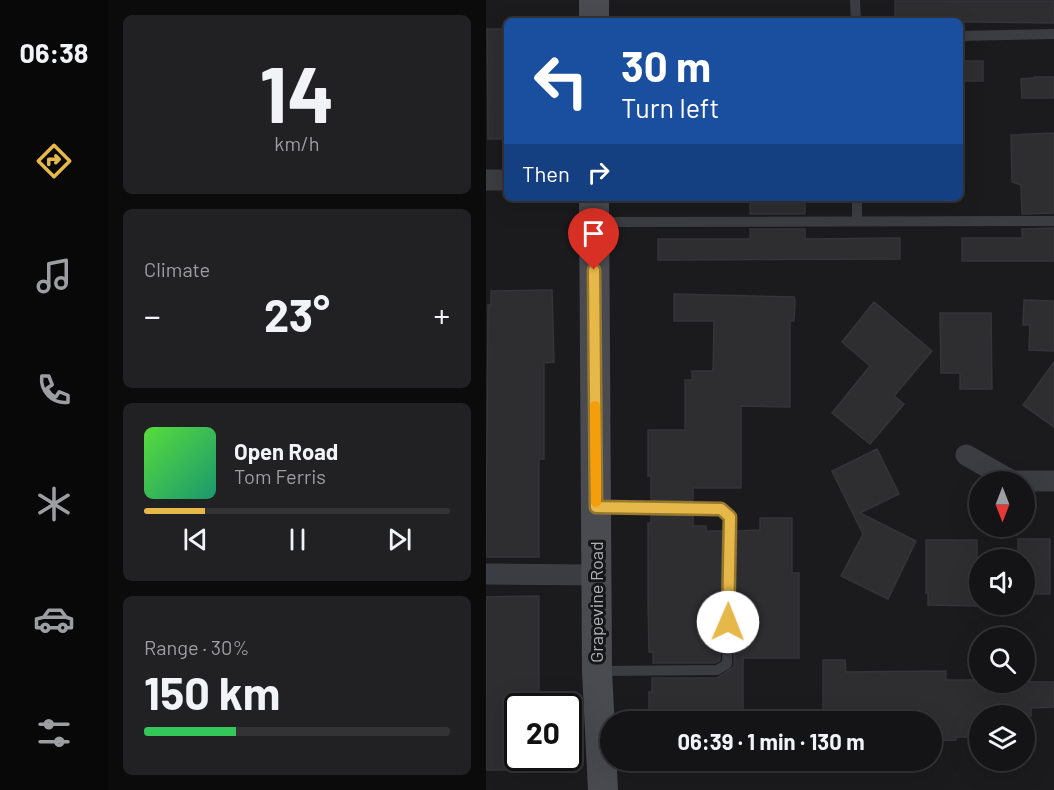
<!DOCTYPE html>
<html lang="en">
<head>
<meta charset="utf-8">
<style>
  :root { --surface:#141416; --page:#212123; --text:#f1f3f6; --muted:#9d9ea1; --line:#333335; --accent:#e6b849 }
  body { margin:0; font-family:Barlow,sans-serif; background:var(--page); color:var(--text); height:100vh; display:flex; flex-direction:column; font-size:22px; white-space:nowrap }
  * { box-sizing:border-box; margin:0 }
  p { font-size:20px; color:var(--muted) }
  .icon { flex:none; width:33px; height:33px; fill:none; stroke:currentColor; stroke-width:2; stroke-linecap:round; stroke-linejoin:round }
  .map { position:relative; flex:1; overflow:hidden }
  .sheet { display:flex; flex-direction:column; gap:15px; padding:15px; background:#0b0b0c; width:378px }
  .sheet>* { flex:none }
  .top-card { position:absolute; left:18px; top:18px; width:459px; height:183px; border-radius:9px; box-shadow:0 6px 24px #0002,0 0 0 2px var(--line); background:#1a4fa0; color:#fff; overflow:hidden }
  .needle { width:39px; rotate:180deg }
  .fabs { position:absolute; left:483px; top:471px; display:grid; gap:12px }
  .fabs a { display:grid; place-items:center; width:66px; height:66px; border-radius:50%; background:var(--surface); box-shadow:0 6px 24px #0002,0 0 0 2px var(--line); font-size:30px }
  .speed { position:absolute; left:18px; top:693px; display:flex; gap:12px; font-size:30px; font-weight:700; text-align:center }
  .speed>* { display:grid; place-content:center; width:78px; height:78px; border-radius:50%; background:var(--surface); box-shadow:0 6px 24px #0002,0 0 0 2px var(--line); line-height:1 }
  .speed .limit { border:3px solid #111; border-radius:9px; background:#fff; color:#111 }
  .pin { position:absolute; display:grid; place-items:center; width:51px; height:51px; color:#fff; margin:-62px -26px; border-radius:50% 50% 50% 0; rotate:-45deg; box-shadow:0 0 6px #0007 }
  .pin .icon { rotate:45deg }
  .me { position:absolute; width:66px; margin:-33px; rotate:1deg; stroke-linejoin:round; filter:drop-shadow(0 0 4px #0008) }
  .turn { display:flex; align-items:center; gap:21px; height:126px; padding:0 18px; font-size:27px }
  .turn .icon { width:78px; height:78px; stroke-width:2.5 }
  .turn b { display:block; font-size:42px; line-height:51px }
  .then { display:flex; align-items:center; height:57px; padding:0 18px; background:#0003; gap:12px; font-size:22px }
  .big { font-size:45px; font-weight:700; line-height:1.1 }
  .sheet .tile { flex:1; display:flex; flex-direction:column; justify-content:center; gap:9px; min-width:0; padding:0 21px; border-radius:9px; background:var(--page) }
  .sheet .dial { align-items:center; gap:0 }
  .dial b { font-size:78px; line-height:1 }
  .song { display:flex; align-items:center; gap:18px }
  .cover { width:72px; height:72px; border-radius:9px; background:linear-gradient(135deg,hsl(110 70% 55%),hsl(160 70% 35%)) }
  .played { height:6px; border-radius:3px; background:linear-gradient(90deg,var(--accent) 20%,var(--line) 20%) }
  .keys { display:flex; justify-content:space-around; direction:ltr }
  .heat { display:flex; justify-content:space-between; align-items:center; font-size:33px; direction:ltr }
  .charge { height:9px; border-radius:4px; background:linear-gradient(90deg,#34c759 30%,var(--line) 0) }
  .trip { position:absolute; left:114px; top:711px; width:342px; height:60px; border-radius:30px; background:var(--surface); box-shadow:0 6px 24px #0002,0 0 0 2px var(--line); font-weight:700; line-height:60px; text-align:center }
  main { display:flex; flex:1; min-height:0 }
  .tabs { display:flex; flex-direction:column; width:108px; justify-content:space-around; align-items:center; background:#080809; color:var(--muted) }
  .tabs .icon { width:42px; height:42px }
  .tabs .current { color:var(--accent) }
  .tabs b { font-size:27px; color:var(--text) }
  .map>svg:first-child { display:block }
  .building { fill:#2e2e31; stroke:#353539; stroke-width:1.5 }
  .lines { fill:none; stroke-linecap:round; stroke-linejoin:round }
  .lane { stroke:#3c3d42; stroke-width:10 }
  .street { stroke:#3c3d42; stroke-width:21 }
  .secondary { stroke:#4a4b51; stroke-width:30 }
  .route-casing { stroke:#96782f; stroke-width:15 }
  .route { stroke:#e6b849; stroke-width:10 }
  .slow { stroke:#f59e0b; stroke-width:10 }
  .labels { text-anchor:middle; dominant-baseline:central; stroke-width:6; stroke-linejoin:round; paint-order:stroke }
  .street-label { font-size:18px; fill:#aeb2bb; stroke:#161618 }
</style>
</head>
<body>
<main>
<nav class="tabs">
<b>06:38</b>
<svg class="icon current" aria-label="directions" viewBox="0 0 24 24"><path d="M12 3l9 9-9 9-9-9zM9 14v-3h6M13 9l2 2-2 2"/></svg>
<svg class="icon" aria-label="music" viewBox="0 0 24 24"><path d="M9 18V5l10-2v13"/><circle cx="6" cy="18" r="3"/><circle cx="16" cy="16" r="3"/></svg>
<svg class="icon" aria-label="phone" viewBox="0 0 24 24"><path d="M5 4h4l2 5-3 2q2 4 5 5l2-3 5 2v4C11 20 4 13 5 4z"/></svg>
<svg class="icon" aria-label="climate" viewBox="0 0 24 24"><path d="M12 3v18M4 7l16 10M4 17L20 7"/></svg>
<svg class="icon" aria-label="car" viewBox="0 0 24 24"><path d="M5 17H2v-5l4-1 3-4h7l3 4 3 1v5h-3M9 17h6M6 11h13"/><circle cx="7" cy="17" r="2"/><circle cx="17" cy="17" r="2"/></svg>
<svg class="icon" aria-label="filters" viewBox="0 0 24 24"><path d="M4 7h16M4 17h16"/><circle cx="9" cy="7" r="2"/><circle cx="15" cy="17" r="2"/></svg>
</nav>
<section class="sheet">
<div class="tile dial"><b>14</b><p>km/h</p></div>
<div class="tile"><p>Climate</p>
<div class="heat"><a>−</a><b class="big">23°</b><a>+</a></div>
</div>
<div class="tile">
<div class="song"><i class="cover"></i><div><b>Open Road</b><p>Tom Ferris</p></div></div>
<div class="played"></div>
<div class="keys"><svg class="icon" aria-label="previous" viewBox="0 0 24 24"><path d="M18 5L8 12l10 7zM5 5v14"/></svg><svg class="icon" aria-label="pause" viewBox="0 0 24 24"><path d="M8 5v14M16 5v14"/></svg><svg class="icon" aria-label="next" viewBox="0 0 24 24"><path d="M6 5l10 7-10 7zM19 5v14"/></svg></div>
</div>
<div class="tile"><p>Range · 30%</p><b class="big">150 km</b><div class="charge"></div></div>
</section>
<div class="map">
<svg width="568" height="790" viewBox="0 0 568 790">
  <rect width="100%" height="100%" fill="#1b1b1d"/>
  <!-- building -->
  <path class="building" d="M409 1H568V23L409 21Z
    M1 29H21V139H2Z
    M474 61H497V81H474Z
    M548 77H568V98H536L535 79 548 78Z
    M568 133V213L536 214 535 185 526 182 525 135Z
    M264 198H319V214H264Z
    M568 228V261H476V238H536V229Z
    M264 229H319V239L414 238V259L172 260V239H264Z
    M66 290 68 362 58 363V459H53V557H0L2 305H5V291Z
    M188 294 308 297 309 301 308 321H304V407L255 406V488H207V501L165 500V476H162V430H199V380H206V371H227L228 321H188Z
    M538 300 568 301V351L543 350 544 325H537Z
    M388 302 446 351 408 396 418 404 384 444 346 413 384 366 356 342Z
    M454 313H505L506 389H474V373H455Z
    M568 362V427L537 405Z
    M391 449 413 494 374 513 430 541 402 599 355 576 377 534 346 471Z
    M165 515 207 516V526H220V531H236L234 660 229 663H167V652H163L162 600V523H165Z
    M274 518H306V573H313V658H257V722H163V692H166V678H231L248 667 251 531 274 530Z
    M532 539H564V594H538V560H532Z
    M440 540H491V606L442 605V593H440Z
    M53 596V706H32V770H0V597Z
    M337 660H359L360 672 460 671V680H494V682H568V707L545 708V716H494V737H470V740L446 741V722H337Z"/>
  <g class="lines">
    <!-- lane -->
    <path class="lane" d="M369 0 370 21
      M474 36 568 34
      M371 198V221
      M109 222 568 221
      M112 507 235 509 244 517 241 664 231 670 114 671"/>
    <!-- street -->
    <path class="street" d="M0 180H21
      M480 455 526 481H568
      M0 574 111 575"/>
    <!-- secondary -->
    <path class="secondary" d="M108 0V21
      M108 198 111 671 117 790"/>
  </g>
  <g class="lines">
    <!-- route casing -->
    <g class="route-casing">
      <path id="route" d="M108 270 110 507 235 509 244 517 242 622"/>
    </g>
    <!-- route -->
    <use href="#route" class="route"/>
    <!-- slow -->
    <path class="slow" d="M109 406 110 502"/>
  </g>
  <g class="labels">
    <!-- street labels -->
    <g class="street-label">
      <text transform="translate(110 602) rotate(-90)">Grapevine Road</text>
    </g>
  </g>
</svg>
<div class="fabs">
<a><svg class="needle" viewBox="-14 -14 28 28"><path d="M0-13l5 13h-10z" fill="#e53935"/><path d="M0 13l5-13h-10z" fill="#9d9ea1"/></svg></a>
<a><svg class="icon" aria-label="sound" viewBox="0 0 24 24"><path d="M4 9h4l5-4v14l-5-4H4zM17 9q2 3 0 6"/></svg></a>
<a><svg class="icon" aria-label="search" viewBox="0 0 24 24"><circle cx="10" cy="10" r="6"/><path d="M15 15l6 6"/></svg></a>
<a><svg class="icon" aria-label="layers" viewBox="0 0 24 24"><path d="M12 4l9 5-9 5-9-5zM3 14l9 5 9-5"/></svg></a>
</div>
<div class="speed"><div class="limit">20</div></div>
<div class="pin" style="left:108px;top:270px;background:#d93025"><svg class="icon" aria-label="arrive" viewBox="0 0 24 24"><path d="M6 21V4h12l-3 4 3 4H6"/></svg></div>
<svg class="me" style="left:242px;top:622px" viewBox="-20 -20 40 40"><circle r="19" fill="#fff"/><path d="M0-13L10 11 0 6-10 11z" fill="#e6b849"/></svg>
<div class="trip">06:39 · 1 min · 130 m</div>
<div class="top-card">
<div class="turn"><svg class="icon" aria-label="left" viewBox="0 0 24 24"><path d="M17 20v-9H6M10 6l-5 5 5 5"/></svg><div><b>30 m</b>Turn left</div></div>
<div class="then">Then<svg class="icon" aria-label="right" viewBox="0 0 24 24"><path d="M7 20v-9h11M14 6l5 5-5 5"/></svg></div>
</div>
</div>
</main>
</body>
</html>
